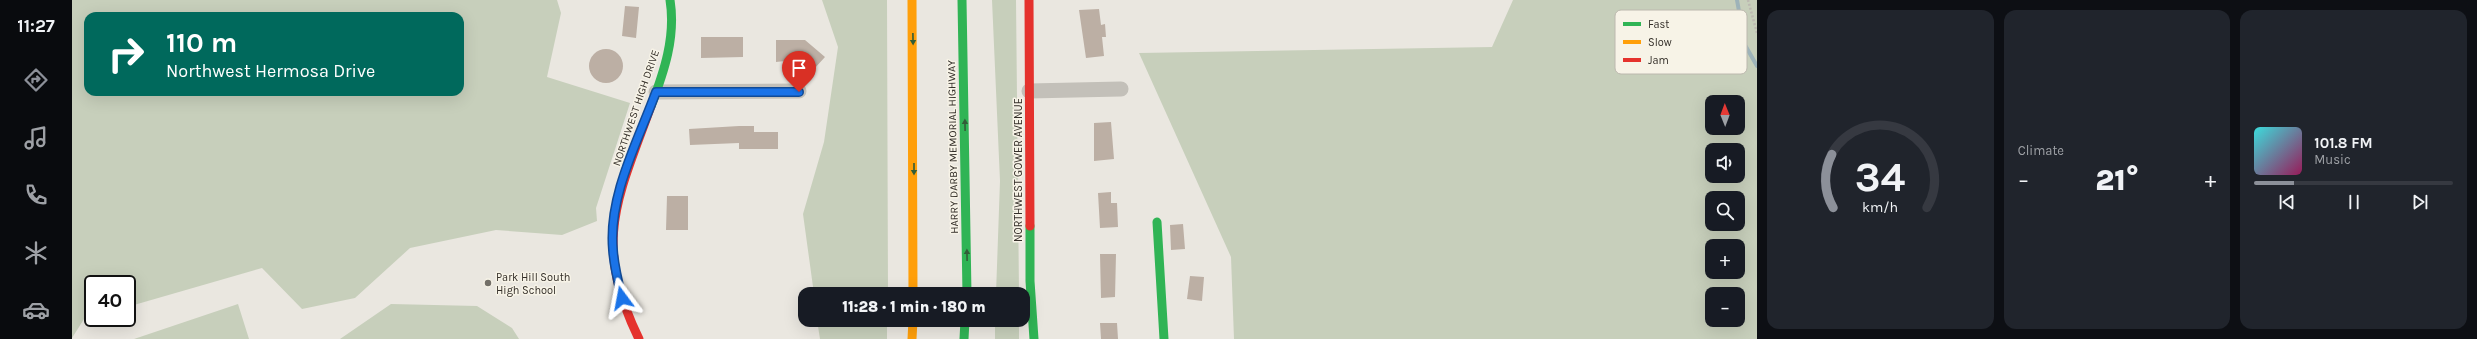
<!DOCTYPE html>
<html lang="en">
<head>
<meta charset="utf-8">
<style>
  :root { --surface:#171b24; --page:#20242c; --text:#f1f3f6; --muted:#9ea1a6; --line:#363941; --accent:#8c9099 }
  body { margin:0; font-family:Karla,sans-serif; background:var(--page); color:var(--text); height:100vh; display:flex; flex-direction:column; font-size:15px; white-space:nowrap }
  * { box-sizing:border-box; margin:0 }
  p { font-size:13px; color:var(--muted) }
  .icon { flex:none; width:22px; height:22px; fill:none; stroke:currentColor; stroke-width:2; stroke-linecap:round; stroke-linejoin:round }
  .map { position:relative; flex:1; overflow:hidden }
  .sheet { display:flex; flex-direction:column; gap:10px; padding:10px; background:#0d0f14; width:720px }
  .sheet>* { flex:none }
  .guide { position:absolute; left:12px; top:12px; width:380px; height:84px; border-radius:12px; box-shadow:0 4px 16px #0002; background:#00695c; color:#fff; overflow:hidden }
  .needle { width:26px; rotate:359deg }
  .fabs { position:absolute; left:1633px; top:95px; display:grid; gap:8px }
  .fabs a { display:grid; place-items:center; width:40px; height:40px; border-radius:8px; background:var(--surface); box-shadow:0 4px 16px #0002; font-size:20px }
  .speed { position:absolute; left:12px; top:275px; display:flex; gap:8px; font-size:20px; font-weight:700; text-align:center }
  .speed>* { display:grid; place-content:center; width:52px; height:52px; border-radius:50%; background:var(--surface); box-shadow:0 4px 16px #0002; line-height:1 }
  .speed .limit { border:2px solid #111; border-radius:6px; background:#fff; color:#111 }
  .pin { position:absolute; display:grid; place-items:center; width:34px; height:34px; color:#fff; margin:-41px -17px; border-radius:50% 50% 50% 0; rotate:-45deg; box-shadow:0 0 4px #0007 }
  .pin .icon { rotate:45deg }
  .me { position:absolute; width:44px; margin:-22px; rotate:347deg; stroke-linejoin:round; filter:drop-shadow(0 0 3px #0008) }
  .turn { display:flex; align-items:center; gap:14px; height:84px; padding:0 16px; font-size:18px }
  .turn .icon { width:52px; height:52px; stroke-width:2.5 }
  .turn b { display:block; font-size:28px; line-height:34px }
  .big { font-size:30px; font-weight:800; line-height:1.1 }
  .sheet .widget { flex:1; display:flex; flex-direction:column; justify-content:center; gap:6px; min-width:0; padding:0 14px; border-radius:12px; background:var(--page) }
  .sheet .dial { align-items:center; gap:0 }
  .dial svg { height:104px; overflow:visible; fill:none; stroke:var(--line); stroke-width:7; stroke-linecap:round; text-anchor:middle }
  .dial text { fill:var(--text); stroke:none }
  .song { display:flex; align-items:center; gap:12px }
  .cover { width:48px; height:48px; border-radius:6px; background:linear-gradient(135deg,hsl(180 70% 55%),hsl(330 70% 35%)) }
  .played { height:4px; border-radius:2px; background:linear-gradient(90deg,var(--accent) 20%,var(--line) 20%) }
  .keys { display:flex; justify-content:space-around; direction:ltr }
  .heat { display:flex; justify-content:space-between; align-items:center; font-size:22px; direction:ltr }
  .sheet .tiles { flex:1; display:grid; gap:10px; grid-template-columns:repeat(3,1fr) }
  .trip { position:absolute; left:726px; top:287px; width:232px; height:40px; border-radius:12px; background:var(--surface); box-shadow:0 4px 16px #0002; font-weight:800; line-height:40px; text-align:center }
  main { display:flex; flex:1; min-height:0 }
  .menu { display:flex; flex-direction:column; width:72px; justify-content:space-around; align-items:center; background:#090b0e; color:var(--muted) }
  .menu .icon { width:28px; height:28px }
  .menu .selected { color:var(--accent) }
  .menu b { font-size:18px; color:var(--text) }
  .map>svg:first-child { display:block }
  .green { fill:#c7cfbb; fill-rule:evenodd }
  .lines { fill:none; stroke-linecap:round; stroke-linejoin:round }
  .stream { stroke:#9eb3b9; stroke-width:4 }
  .building { fill:#bcafa4 }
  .path { stroke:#bcb8b1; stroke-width:2.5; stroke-dasharray:2 2; stroke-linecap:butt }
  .street { stroke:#c3c0b9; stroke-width:15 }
  .fast { stroke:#30b455; stroke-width:9 }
  .slow { stroke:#ff9f0a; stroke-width:9 }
  .jam { stroke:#e5322d; stroke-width:9 }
  .oneway { fill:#325d38 }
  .route-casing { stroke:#114b97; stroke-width:10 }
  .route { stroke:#1a73e8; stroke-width:7 }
  .poi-dot { fill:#736f68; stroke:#f7f3e7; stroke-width:1.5 }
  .labels { text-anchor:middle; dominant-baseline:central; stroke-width:3; stroke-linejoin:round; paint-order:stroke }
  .street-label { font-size:11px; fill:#332e28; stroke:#f7f3e7 }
  .poi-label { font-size:11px; fill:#332e28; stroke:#f7f3e7; text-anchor:start }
  .key { fill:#f7f3e7; stroke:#bcb8ae; stroke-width:1 }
  .key-label { font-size:11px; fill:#332e28 }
</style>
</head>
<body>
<main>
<nav class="menu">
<b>11:27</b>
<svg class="icon selected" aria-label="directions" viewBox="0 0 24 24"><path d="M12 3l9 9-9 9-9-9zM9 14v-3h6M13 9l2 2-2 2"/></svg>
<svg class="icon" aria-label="music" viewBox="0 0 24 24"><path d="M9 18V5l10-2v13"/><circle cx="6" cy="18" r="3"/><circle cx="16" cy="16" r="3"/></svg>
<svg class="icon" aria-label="phone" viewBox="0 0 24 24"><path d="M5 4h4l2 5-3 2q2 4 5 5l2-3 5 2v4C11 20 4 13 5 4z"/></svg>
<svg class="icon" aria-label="climate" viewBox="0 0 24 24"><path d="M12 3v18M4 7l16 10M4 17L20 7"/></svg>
<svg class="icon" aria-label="car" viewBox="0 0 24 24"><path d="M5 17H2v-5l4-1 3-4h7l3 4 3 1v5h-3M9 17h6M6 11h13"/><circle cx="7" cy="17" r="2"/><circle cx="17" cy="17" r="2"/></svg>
</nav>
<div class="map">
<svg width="1685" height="339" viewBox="0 0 1685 339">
  <rect width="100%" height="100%" fill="#eae7e0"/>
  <!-- green -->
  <path class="green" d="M0 0H485L489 13 475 77 558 103 524 208 525 221 490 235 424 230 338 248 283 298 230 309 190 268 55 307V284H21V316L12 319 0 338ZM16 16H388V92H16Z
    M750 0H815L816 294H742L731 214 752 142 766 47Z
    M920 0H944L947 294H924L928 181Z
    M1441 0H1685V339H1162L1159 257 1067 53 1420 47ZM1640 102H1666V128H1640ZM1640 150H1666V176H1640ZM1640 198H1666V224H1640ZM1640 246H1666V272H1640ZM1640 294H1666V320H1640Z
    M166 304 177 339H62Z
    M319 304 405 306 440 328 447 339H268Z
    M745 320H815V339H748Z
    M923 320H947V339H923Z"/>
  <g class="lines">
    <!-- stream -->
    <path class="stream" d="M1665 0 1673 45 1685 66"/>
  </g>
  <!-- building -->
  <path class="building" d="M553 6 567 7 564 38 550 36Z
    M1027 9 1029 25 1033 24 1034 37H1030L1032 56 1014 58 1007 10Z
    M629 37H671V57L629 58Z
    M704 40H733L753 57 742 69 731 59 704 62Z
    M517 66a17 17 0 1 1 34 0a17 17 0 1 1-34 0Z
    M1039 122 1042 159 1022 161V123Z
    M667 126H682V132H706V149H667V143L618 145 617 129Z
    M1039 192V203H1045L1046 227 1028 228 1026 193Z
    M595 196H616V230H594Z
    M1111 224 1113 249 1099 250 1098 225Z
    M1028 254H1044L1043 297 1029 298Z
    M1118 276 1132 277 1130 301 1115 299Z
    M1028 323H1045L1046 339H1029Z"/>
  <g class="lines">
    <!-- path -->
    <path class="path" d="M1676 0 1685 33"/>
    <!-- street -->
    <path class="street" d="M957 91 1049 89
      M584 92 727 91"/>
    <!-- fast -->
    <path class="fast" d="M890 0 895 294
      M579 106C592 72 604 37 598 0
      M1085 222 1092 339
      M958 226V281L962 339
      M892 339 893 320"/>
    <!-- slow -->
    <path class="slow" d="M840 0 841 294
      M840 339 841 320"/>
    <!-- jam -->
    <path class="jam" d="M957 0 958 226
      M567 339C520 242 545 200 579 106"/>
  </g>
  <!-- one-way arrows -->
  <defs><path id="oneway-solid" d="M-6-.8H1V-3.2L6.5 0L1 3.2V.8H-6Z"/></defs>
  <g class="oneway">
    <use href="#oneway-solid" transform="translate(841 39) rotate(89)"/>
    <use href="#oneway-solid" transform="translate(893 125) rotate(-91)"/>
    <use href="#oneway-solid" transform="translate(842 169) rotate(90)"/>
    <use href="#oneway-solid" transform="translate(895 255) rotate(-91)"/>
  </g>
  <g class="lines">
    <!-- route casing -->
    <g class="route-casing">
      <path id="route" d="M550 298C546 282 542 266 541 250 536 196 566 141 584 92H727"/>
    </g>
    <!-- route -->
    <use href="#route" class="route"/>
  </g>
  <!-- markers -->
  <circle class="poi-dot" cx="416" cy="283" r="4"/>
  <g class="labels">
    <!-- street labels -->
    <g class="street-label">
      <text transform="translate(564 108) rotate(-71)">NORTHWEST HIGH DRIVE</text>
      <text transform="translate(881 147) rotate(-91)">HARRY DARBY MEMORIAL HIGHWAY</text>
      <text transform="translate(946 170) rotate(-90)">NORTHWEST GOWER AVENUE</text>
    </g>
    <!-- poi labels -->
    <g class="poi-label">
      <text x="424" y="277">Park Hill South<tspan x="424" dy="13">High School</tspan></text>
    </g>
  </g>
  <!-- legend -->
  <rect x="1543" y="10" width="132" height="64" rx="6" class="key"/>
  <rect x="1551" y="22" width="18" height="4" fill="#30b455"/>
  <rect x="1551" y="40" width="18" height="4" fill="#ff9f0a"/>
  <rect x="1551" y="58" width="18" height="4" fill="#e5322d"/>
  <g class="key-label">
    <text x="1576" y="28">Fast</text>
    <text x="1576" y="46">Slow</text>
    <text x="1576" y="64">Jam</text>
  </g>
</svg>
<div class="fabs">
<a><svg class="needle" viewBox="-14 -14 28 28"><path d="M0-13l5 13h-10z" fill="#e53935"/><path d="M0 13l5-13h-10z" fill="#9ea1a6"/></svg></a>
<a><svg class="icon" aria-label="sound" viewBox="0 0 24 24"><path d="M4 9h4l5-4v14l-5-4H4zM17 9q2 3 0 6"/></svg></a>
<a><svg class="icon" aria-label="search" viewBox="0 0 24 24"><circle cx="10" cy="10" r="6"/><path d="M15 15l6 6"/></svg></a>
<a>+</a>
<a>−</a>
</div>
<div class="speed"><div class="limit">40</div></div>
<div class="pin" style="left:727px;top:92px;background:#d93025"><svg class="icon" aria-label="arrive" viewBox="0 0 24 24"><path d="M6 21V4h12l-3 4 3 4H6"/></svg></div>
<svg class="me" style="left:550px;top:298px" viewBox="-20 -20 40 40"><path d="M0-17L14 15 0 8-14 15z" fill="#1a73e8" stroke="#fff" stroke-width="4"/></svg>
<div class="trip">11:28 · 1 min · 180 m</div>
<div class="guide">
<div class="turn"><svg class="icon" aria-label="right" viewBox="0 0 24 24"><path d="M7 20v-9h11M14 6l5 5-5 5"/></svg><div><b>110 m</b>Northwest Hermosa Drive</div></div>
</div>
</div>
<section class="sheet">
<div class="tiles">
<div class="widget dial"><svg viewBox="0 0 100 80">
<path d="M14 69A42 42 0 1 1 86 69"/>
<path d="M14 69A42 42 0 0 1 13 28" stroke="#8c9099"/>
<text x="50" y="56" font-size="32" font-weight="700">34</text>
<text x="50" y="72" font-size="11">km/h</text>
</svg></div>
<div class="widget"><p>Climate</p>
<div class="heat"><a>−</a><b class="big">21°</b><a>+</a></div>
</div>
<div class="widget">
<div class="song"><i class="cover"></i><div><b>101.8 FM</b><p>Music</p></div></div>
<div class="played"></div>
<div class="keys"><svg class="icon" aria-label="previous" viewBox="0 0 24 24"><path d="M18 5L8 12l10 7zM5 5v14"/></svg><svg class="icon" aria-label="pause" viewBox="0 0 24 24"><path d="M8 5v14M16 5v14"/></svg><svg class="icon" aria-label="next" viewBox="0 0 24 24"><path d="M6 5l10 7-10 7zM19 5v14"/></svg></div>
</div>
</div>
</section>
</main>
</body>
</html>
